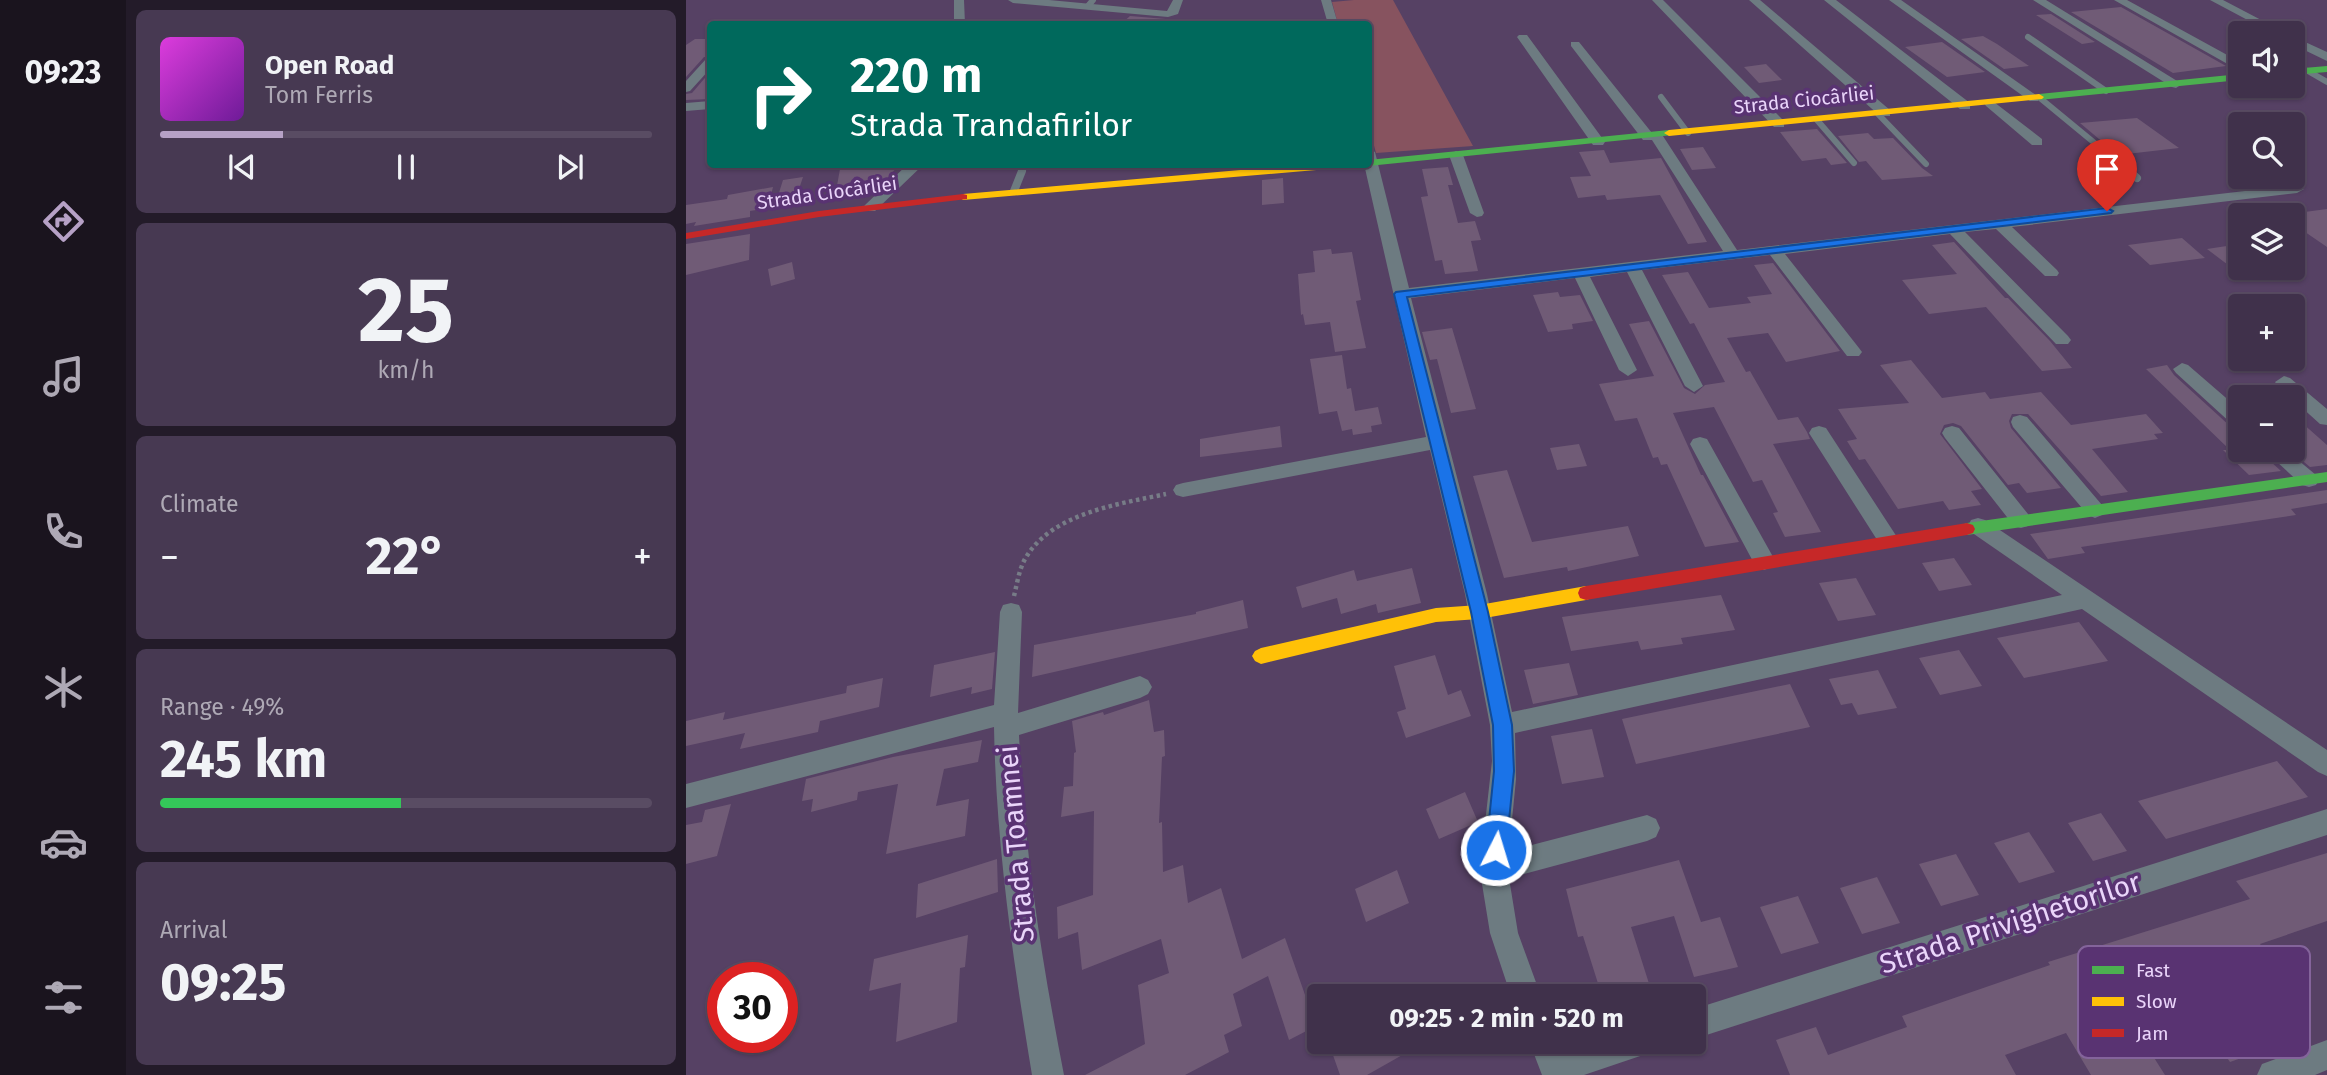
<!DOCTYPE html>
<html lang="en">
<head>
<meta charset="utf-8">
<style>
  :root { --surface:#40314b; --page:#473952; --text:#f1f3f6; --muted:#aea9b5; --line:#594c63; --accent:#b6a1c6 }
  body { margin:0; font-family:"Fira Sans",sans-serif; background:var(--page); color:var(--text); height:100vh; display:flex; flex-direction:column; font-size:26px; white-space:nowrap }
  * { box-sizing:border-box; margin:0 }
  p { font-size:23px; color:var(--muted) }
  .icon { flex:none; width:38px; height:38px; fill:none; stroke:currentColor; stroke-width:2; stroke-linecap:round; stroke-linejoin:round }
  .map { position:relative; flex:1; overflow:hidden }
  .drawer { display:flex; flex-direction:column; gap:10px; padding:10px; background:#231b29; width:560px }
  .drawer>* { flex:none }
  .guide { position:absolute; left:21px; top:21px; width:665px; height:147px; border-radius:7px; box-shadow:0 2px 5px #0004,0 0 0 2px var(--line); background:#00695c; color:#fff; overflow:hidden }
  .tools { position:absolute; left:1542px; top:21px; display:grid; gap:14px }
  .tools a { display:grid; place-items:center; width:77px; height:77px; border-radius:7px; background:var(--surface); box-shadow:0 2px 5px #0004,0 0 0 2px var(--line); font-size:35px }
  .speed { position:absolute; left:21px; top:962px; display:flex; gap:14px; font-size:35px; font-weight:700; text-align:center }
  .speed>* { display:grid; place-content:center; width:91px; height:91px; border-radius:50%; background:var(--surface); box-shadow:0 2px 5px #0004,0 0 0 2px var(--line); line-height:1 }
  .speed .limit { border:10px solid #d22; background:#fff; color:#111 }
  .pin { position:absolute; display:grid; place-items:center; width:60px; height:60px; color:#fff; margin:-72px -30px; border-radius:50% 50% 50% 0; rotate:-45deg; box-shadow:0 0 7px #0007 }
  .pin .icon { rotate:45deg }
  .me { position:absolute; width:77px; margin:-38px; rotate:5deg; stroke-linejoin:round; filter:drop-shadow(0 0 5px #0008) }
  .turn { display:flex; align-items:center; gap:24px; height:147px; padding:0 28px; font-size:32px }
  .turn .icon { width:91px; height:91px; stroke-width:2.5 }
  .turn b { display:block; font-size:49px; line-height:60px }
  .big { font-size:52px; font-weight:700; line-height:1.1 }
  .drawer .tile { flex:1; display:flex; flex-direction:column; justify-content:center; gap:10px; min-width:0; padding:0 24px; border-radius:10px; background:var(--page) }
  .drawer .dial { align-items:center; gap:0 }
  .dial b { font-size:91px; line-height:1 }
  .song { display:flex; align-items:center; gap:21px }
  .cover { width:84px; height:84px; border-radius:10px; background:linear-gradient(135deg,hsl(300 70% 55%),hsl(280 70% 35%)) }
  .played { height:7px; border-radius:4px; background:linear-gradient(90deg,var(--accent) 25%,var(--line) 25%) }
  .keys { display:flex; justify-content:space-around; direction:ltr }
  .heat { display:flex; justify-content:space-between; align-items:center; font-size:38px; direction:ltr }
  .charge { height:10px; border-radius:5px; background:linear-gradient(90deg,#34c759 49%,var(--line) 0) }
  .trip { position:absolute; left:621px; top:984px; width:399px; height:70px; border-radius:7px; background:var(--surface); box-shadow:0 2px 5px #0004,0 0 0 2px var(--line); font-weight:700; line-height:70px; text-align:center }
  main { display:flex; flex:1; min-height:0 }
  .tab-bar { display:flex; flex-direction:column; width:126px; justify-content:space-around; align-items:center; background:#1a141e; color:var(--muted) }
  .tab-bar .icon { width:49px; height:49px }
  .tab-bar .active { color:var(--accent) }
  .tab-bar b { font-size:32px; color:var(--text) }
  .map>svg:first-child { display:block }
  .green { fill:#87535f }
  .building { fill:#705b76 }
  .lines { fill:none; stroke-linecap:round; stroke-linejoin:round }
  .path { stroke:#777c87; stroke-width:4.5; stroke-dasharray:3.5 3.5; stroke-linecap:butt }
  .lane-far1 { stroke:#6d7b81; stroke-width:6 }
  .lane { stroke:#6d7b81; stroke-width:8 }
  .street { fill:#6d7b81; fill-rule:evenodd }
  .fast { fill:#4caf50; fill-rule:evenodd }
  .slow { fill:#ffc107; fill-rule:evenodd }
  .jam { fill:#c62828; fill-rule:evenodd }
  .route { fill:#1a73e8; stroke:#114b97; stroke-width:2 }
  .labels { text-anchor:middle; dominant-baseline:central; stroke-width:7; stroke-linejoin:round; paint-order:stroke }
  .far-street-label { font-size:19px; fill:#ead5fa; stroke:#593372 }
  .near-street-label { font-size:28px; fill:#ead5fa; stroke:#593372 }
  .key { fill:#593372; stroke:#84649b; stroke-width:2 }
  .key-label { font-size:19px; fill:#ead5fa }
</style>
</head>
<body>
<main>
<nav class="tab-bar">
<b>09:23</b>
<svg class="icon active" aria-label="directions" viewBox="0 0 24 24"><path d="M12 3l9 9-9 9-9-9zM9 14v-3h6M13 9l2 2-2 2"/></svg>
<svg class="icon" aria-label="music" viewBox="0 0 24 24"><path d="M9 18V5l10-2v13"/><circle cx="6" cy="18" r="3"/><circle cx="16" cy="16" r="3"/></svg>
<svg class="icon" aria-label="phone" viewBox="0 0 24 24"><path d="M5 4h4l2 5-3 2q2 4 5 5l2-3 5 2v4C11 20 4 13 5 4z"/></svg>
<svg class="icon" aria-label="climate" viewBox="0 0 24 24"><path d="M12 3v18M4 7l16 10M4 17L20 7"/></svg>
<svg class="icon" aria-label="car" viewBox="0 0 24 24"><path d="M5 17H2v-5l4-1 3-4h7l3 4 3 1v5h-3M9 17h6M6 11h13"/><circle cx="7" cy="17" r="2"/><circle cx="17" cy="17" r="2"/></svg>
<svg class="icon" aria-label="filters" viewBox="0 0 24 24"><path d="M4 7h16M4 17h16"/><circle cx="9" cy="7" r="2"/><circle cx="15" cy="17" r="2"/></svg>
</nav>
<section class="drawer">
<div class="tile">
<div class="song"><i class="cover"></i><div><b>Open Road</b><p>Tom Ferris</p></div></div>
<div class="played"></div>
<div class="keys"><svg class="icon" aria-label="previous" viewBox="0 0 24 24"><path d="M18 5L8 12l10 7zM5 5v14"/></svg><svg class="icon" aria-label="pause" viewBox="0 0 24 24"><path d="M8 5v14M16 5v14"/></svg><svg class="icon" aria-label="next" viewBox="0 0 24 24"><path d="M6 5l10 7-10 7zM19 5v14"/></svg></div>
</div>
<div class="tile dial"><b>25</b><p>km/h</p></div>
<div class="tile"><p>Climate</p>
<div class="heat"><a>−</a><b class="big">22°</b><a>+</a></div>
</div>
<div class="tile"><p>Range · 49%</p><b class="big">245 km</b><div class="charge"></div></div>
<div class="tile"><p>Arrival</p><b class="big">09:25</b></div>
</section>
<div class="map">
<svg width="1641" height="1075" viewBox="0 0 1641 1075">
  <rect width="100%" height="100%" fill="#564164"/>
  <!-- green -->
  <path class="green" d="M668 0H707L787 146 690 153 683 127 682 24H652L646 2Z"/>
  <!-- building -->
  <path class="building" d="M1435 7 1540 66 1487 73 1385 12Z
    M1365 14 1409 42 1396 44 1350 15Z
    M444 16 480 19 478 24H435Z
    M1297 36 1311 44 1343 66 1318 69 1275 39Z
    M9 39H24V57H18L0 77V45Z
    M1256 42 1299 72 1261 77 1219 47Z
    M1080 64 1096 80 1073 83 1058 67Z
    M24 72V99L0 100V94L6 93Z
    M1451 118 1493 148 1432 155 1394 123Z
    M1131 129 1161 163 1145 165 1140 158 1116 161 1094 132Z
    M1182 133 1188 139 1207 138 1236 168 1247 176 1196 180 1180 161 1173 162 1152 136Z
    M1017 147 1030 168 1006 170 994 149Z
    M918 150 924 163 975 158 1021 242 1002 244 974 195 921 200 919 195 892 198 884 177 905 176 893 152Z
    M212 166 191 190 150 191 154 169 158 167Z
    M762 167 767 185H762L772 223 789 221 795 240 785 241 792 271 759 274 756 260 749 261 735 197 742 196 736 169Z
    M117 177 111 195 91 199 97 180Z
    M597 178 598 203 576 205V180Z
    M87 187 82 208 64 211V217L8 226 10 222 0 224V205L41 199 42 195Z
    M1641 209V247L1606 223V215H1596Z
    M64 234 63 260 0 275V244Z
    M1496 238 1519 258 1464 265 1442 245Z
    M1268 242 1319 298H1322L1364 341 1386 368 1356 371 1300 307 1243 314 1216 280 1271 274 1246 245Z
    M1554 244V274L1521 249Z
    M645 249 646 254 666 252 675 300 670 301 680 348 649 352 644 322 619 325 617 314 615 315 612 274 629 272 627 251Z
    M106 262 109 279 85 286 82 269Z
    M1087 263 1154 351 1100 362 1082 333 1041 338 1060 372 1064 371 1092 420 1112 417 1121 432 1124 439 1087 444 1135 532 1099 537 1087 513 1092 512 1076 480 1067 482 1028 407 987 413 1015 475H1017L1053 542 1019 547 981 464 975 465 972 457 967 458 951 418 929 421 913 384 968 376 943 324 963 321 998 388 1009 394 1019 385 1039 382 1008 323 1004 324 976 275 1002 272 1023 308 1065 303 1061 297 1086 294 1068 265Z
    M872 292 874 297 894 295 907 321 886 324 887 329 862 332 847 295Z
    M766 328 790 409 765 413 751 359 744 360 736 332Z
    M656 355 661 389 665 388 669 411 692 407 696 424 685 426 686 432 667 435 666 429 656 431 651 411 633 414 624 359Z
    M1225 360 1256 398 1299 392 1304 399 1355 392 1385 425 1460 414 1477 433 1468 434 1472 439 1406 449 1442 492 1415 496 1342 414H1326L1323 421 1325 428 1375 488 1341 493 1333 483 1322 485 1275 426 1267 423 1258 425 1254 434 1296 489 1285 491 1295 505 1263 510 1257 501 1212 509 1179 459 1173 460 1161 441 1171 439 1152 409 1223 403 1194 365Z
    M1481 365 1488 375 1545 427 1554 429V450H1572L1595 471 1563 475 1537 450H1544L1460 369Z
    M1606 414 1641 445V465L1624 467 1606 452Z
    M594 426 596 447 514 457V439Z
    M893 444 901 466 871 470 864 448Z
    M821 470 846 542 942 526 953 556 882 571 881 567 818 578 787 476Z
    M1641 490V503L1605 509 1610 515 1395 547 1399 553 1362 559 1344 534Z
    M1268 558 1286 585 1253 591 1236 563Z
    M726 568 735 603 692 613 690 604 655 614 651 598 616 608 610 587 668 570 671 581Z
    M1170 578 1190 615 1152 621 1133 583Z
    M1035 595 1049 630 995 638 997 644 955 650 952 641 885 651 876 617Z
    M557 600 562 628 346 677 348 645 510 614V612Z
    M1393 622 1422 661 1338 678 1311 638Z
    M1273 650 1296 686 1254 695 1233 658Z
    M309 652 306 689 285 694 286 687 244 697 248 665Z
    M749 655 762 695 775 690 785 716 720 738 711 712 720 709 708 666Z
    M883 663 892 695 847 704 838 670Z
    M1192 670 1211 708 1172 715 1166 703 1155 705 1143 679Z
    M197 678 193 707 134 721 132 732 54 749 59 733 0 746V721L39 712 37 720 160 693 161 686Z
    M1104 684 1124 727 950 764 936 719Z
    M463 700 468 732 478 730 479 756 476 757 473 823 476 822 477 872 497 865 502 903 535 888 556 959 599 938 630 1026 603 1040 582 976 547 994 556 1026 538 1035 543 1052 499 1075H399L459 1044 452 985 483 973 475 939 396 970 392 932 372 939 371 907 407 895 408 811 375 817 378 787 387 786 388 753 390 752 386 721 417 712 418 715Z
    M906 729 918 777 876 784 865 736Z
    M296 740 292 762 258 769 250 806 283 799 279 836 200 854 212 784 172 792 171 800 125 812 127 799 116 801 120 779 207 757Z
    M1591 761 1622 797 1480 839 1452 801Z
    M779 792 792 822 753 839 740 809Z
    M45 804 31 856 0 864V825L16 822 19 810Z
    M1415 813 1441 851 1407 861 1382 823Z
    M1343 832 1369 872 1333 883 1308 843Z
    M1641 853V921L1574 944 1589 964 1558 974 1606 1040 1544 1062 1496 991 1439 1012 1479 1075H1405L1380 1033 1319 1055 1330 1075H1104L1090 1040 1130 1027 1142 1055 1221 1027 1216 1016 1364 965 1362 962 1564 899 1550 881Z
    M1270 854 1293 895 1255 906 1233 864Z
    M311 859 312 892 230 918 232 884Z
    M993 860 1015 922 1034 917 1052 967 1008 977 988 916 945 927 966 993 956 996H916L897 936 892 937 880 889Z
    M711 870 723 903 680 922 669 889Z
    M1191 877 1214 923 1176 934 1154 888Z
    M1112 896 1133 943 1095 954 1074 907Z
    M282 935 279 967 274 968 271 1022 210 1042 215 983 183 991 188 959Z
    M642 1041H741L681 1075H654Z"/>
  <g class="lines">
    <!-- path -->
    <path class="path" d="M328 596C331 584 333 570 339 559 365 513 433 504 480 494"/>
    <!-- lane-far1 -->
    <path class="lane-far1" d="M402 6 407 0
      M1342 37 1420 91
      M1622 71 1641 82
      M975 97 1002 133
      M1354 98 1445 173
      M1192 114 1240 164
      M1131 120 1168 163
      M335 173 339 164"/>
    <!-- lane -->
    <path class="lane" d="M1443 171 1451 178
      M328 191 336 171"/>
    <!-- street -->
    <path class="street" d="M268 0H278L279 24H268Z
      M322 0H363L481 11 487 0H497L492 14 482 17 327 3Z
      M635 0H645L652 24H642Z
      M966 0H977L1098 121V127H1088Z
      M1063 0H1074L1204 110V116H1194Z
      M1138 0H1150L1284 103V109H1274Z
      M1203 0H1215L1354 98 1352 101H1344Z
      M1347 0H1360L1496 84 1490 88 1486 87Z
      M1428 0H1441L1554 62V71Z
      M1524 0H1537L1600 33H1586Z
      M833 35H841L919 142 917 145H907L831 37Z
      M1606 36 1641 52V61L1606 44Z
      M885 42H893L966 133H975L1051 250 1611 185 1618 189 1611 193 1326 227 1371 270 1373 273 1371 276H1359L1310 229 1279 232 1382 336 1385 340 1382 344H1370L1264 234 1099 254 1173 348 1176 352 1173 356H1161L1084 255 956 270 1017 386 1008 392 999 386 941 272 904 277 951 370 942 376 933 370 889 278 725 298 801 594 826 712 1376 595 1285 532 1282 526 1285 520 1292 518 1299 520 1641 750V776L1632 772 1396 609 829 733 830 779 823 851 961 815 970 819 974 828 970 837 961 841 823 878 832 933 855 996H825L804 933 796 884V850L806 761 804 725 779 594 744 450 497 497 490 495 487 490 490 485 497 483 740 437 678 164H682V148L689 152 723 288 1037 251 966 140H957L885 46Z
      M20 59H24V69L4 91 0 92V81Z
      M1304 99 1356 139V145H1346L1300 106 1298 103Z
      M24 101V109L0 111V103Z
      M770 151 777 155 798 213 796 216 791 217 784 213 763 155Z
      M222 164H238L189 211H179L177 208 179 205Z
      M1496 363 1502 365 1554 410V427L1547 425 1490 373 1487 369Z
      M1598 376 1604 378 1641 409V425L1634 424 1592 386 1589 382Z
      M1334 415 1341 417 1416 505 1419 510 1416 515 1409 518 1402 515 1327 427 1325 422 1327 417Z
      M1133 426 1140 428 1209 534 1213 540 1209 546 1202 548 1195 546 1123 433 1126 428Z
      M1266 426 1273 428 1342 514 1345 520 1342 526 1335 528 1328 526 1259 438 1256 433 1259 428Z
      M1014 437 1021 439 1086 555 1089 561 1086 567 1078 570 1070 567 1004 444 1007 439Z
      M1578 450H1600L1630 475 1633 480 1630 485 1623 487 1616 485Z
      M325 603 333 605 336 612 332 713 454 676 462 680 466 687 462 694 454 698 333 735C338 850 356 962 378 1075H346C327 960 310 844 308 727L0 808V784L308 705 314 612 317 605Z
      M1641 809V835L1008 1039V1009Z
      M1641 1040V1070L1629 1075H1571L1576 1064Z
      M843 1041H873L877 1051 907 1041H970L966 1052 898 1075H856Z"/>
    <!-- fast -->
    <path class="fast" d="M1641 66V72L1606 75V69Z
      M1554 74V80L1353 100 1348 97 1353 94Z
      M983 130 987 131V135L682 166 678 164H682V160Z
      M1641 472V482L1281 535 1275 533 1273 529 1275 525 1281 523Z"/>
    <!-- slow -->
    <path class="slow" d="M1353 94 1358 97 1356 99 983 136 978 133 983 130Z
      M622 164H670L665 167 277 200 272 197 277 194Z
      M900 586 906 588 908 593 906 598 900 600 793 619 750 622 575 664 569 661 566 656 569 651 575 648 750 608 793 605Z"/>
    <!-- jam -->
    <path class="jam" d="M277 194 281 195V199L133 217 0 239V233L133 211Z
      M1281 523 1287 525 1289 529 1287 533 1281 535 900 600 894 598 892 593 894 588 900 586Z"/>
  </g>
  <!-- route -->
  <path class="route" d="M1421 208 1427 211 1425 213 721 297 802 612 826 725 828 771 820 850 817 857 810 860 803 857 800 850 808 771 807 725 785 612 708 294 710 292Z"/>
  <g class="labels">
    <!-- far-street labels -->
    <g class="far-street-label">
      <text transform="translate(1118 100) rotate(-6)">Strada Ciocârliei</text>
      <text transform="translate(141 193) rotate(-8)">Strada Ciocârliei</text>
    </g>
    <!-- near-street labels -->
    <g class="near-street-label">
      <text transform="translate(330 844) rotate(-95)">Strada Toamnei</text>
      <text transform="translate(1324 923) rotate(-18)">Strada Privighetorilor</text>
    </g>
  </g>
  <!-- legend -->
  <rect x="1392" y="946" width="232" height="112" rx="10" class="key"/>
  <rect x="1406" y="966" width="32" height="8" fill="#4caf50"/>
  <rect x="1406" y="997" width="32" height="9" fill="#ffc107"/>
  <rect x="1406" y="1029" width="32" height="8" fill="#c62828"/>
  <g class="key-label">
    <text x="1450" y="977">Fast</text>
    <text x="1450" y="1008">Slow</text>
    <text x="1450" y="1040">Jam</text>
  </g>
</svg>
<div class="tools">
<a><svg class="icon" aria-label="sound" viewBox="0 0 24 24"><path d="M4 9h4l5-4v14l-5-4H4zM17 9q2 3 0 6"/></svg></a>
<a><svg class="icon" aria-label="search" viewBox="0 0 24 24"><circle cx="10" cy="10" r="6"/><path d="M15 15l6 6"/></svg></a>
<a><svg class="icon" aria-label="layers" viewBox="0 0 24 24"><path d="M12 4l9 5-9 5-9-5zM3 14l9 5 9-5"/></svg></a>
<a>+</a>
<a>−</a>
</div>
<div class="speed"><div class="limit">30</div></div>
<div class="pin" style="left:1421px;top:211px;background:#d93025"><svg class="icon" aria-label="arrive" viewBox="0 0 24 24"><path d="M6 21V4h12l-3 4 3 4H6"/></svg></div>
<svg class="me" style="left:810px;top:850px" viewBox="-20 -20 40 40"><circle r="17" fill="#1a73e8" stroke="#fff" stroke-width="3"/><path d="M0-11L8 9 0 5-8 9z" fill="#fff"/></svg>
<div class="trip">09:25 · 2 min · 520 m</div>
<div class="guide">
<div class="turn"><svg class="icon" aria-label="right" viewBox="0 0 24 24"><path d="M7 20v-9h11M14 6l5 5-5 5"/></svg><div><b>220 m</b>Strada Trandafirilor</div></div>
</div>
</div>
</main>
</body>
</html>
